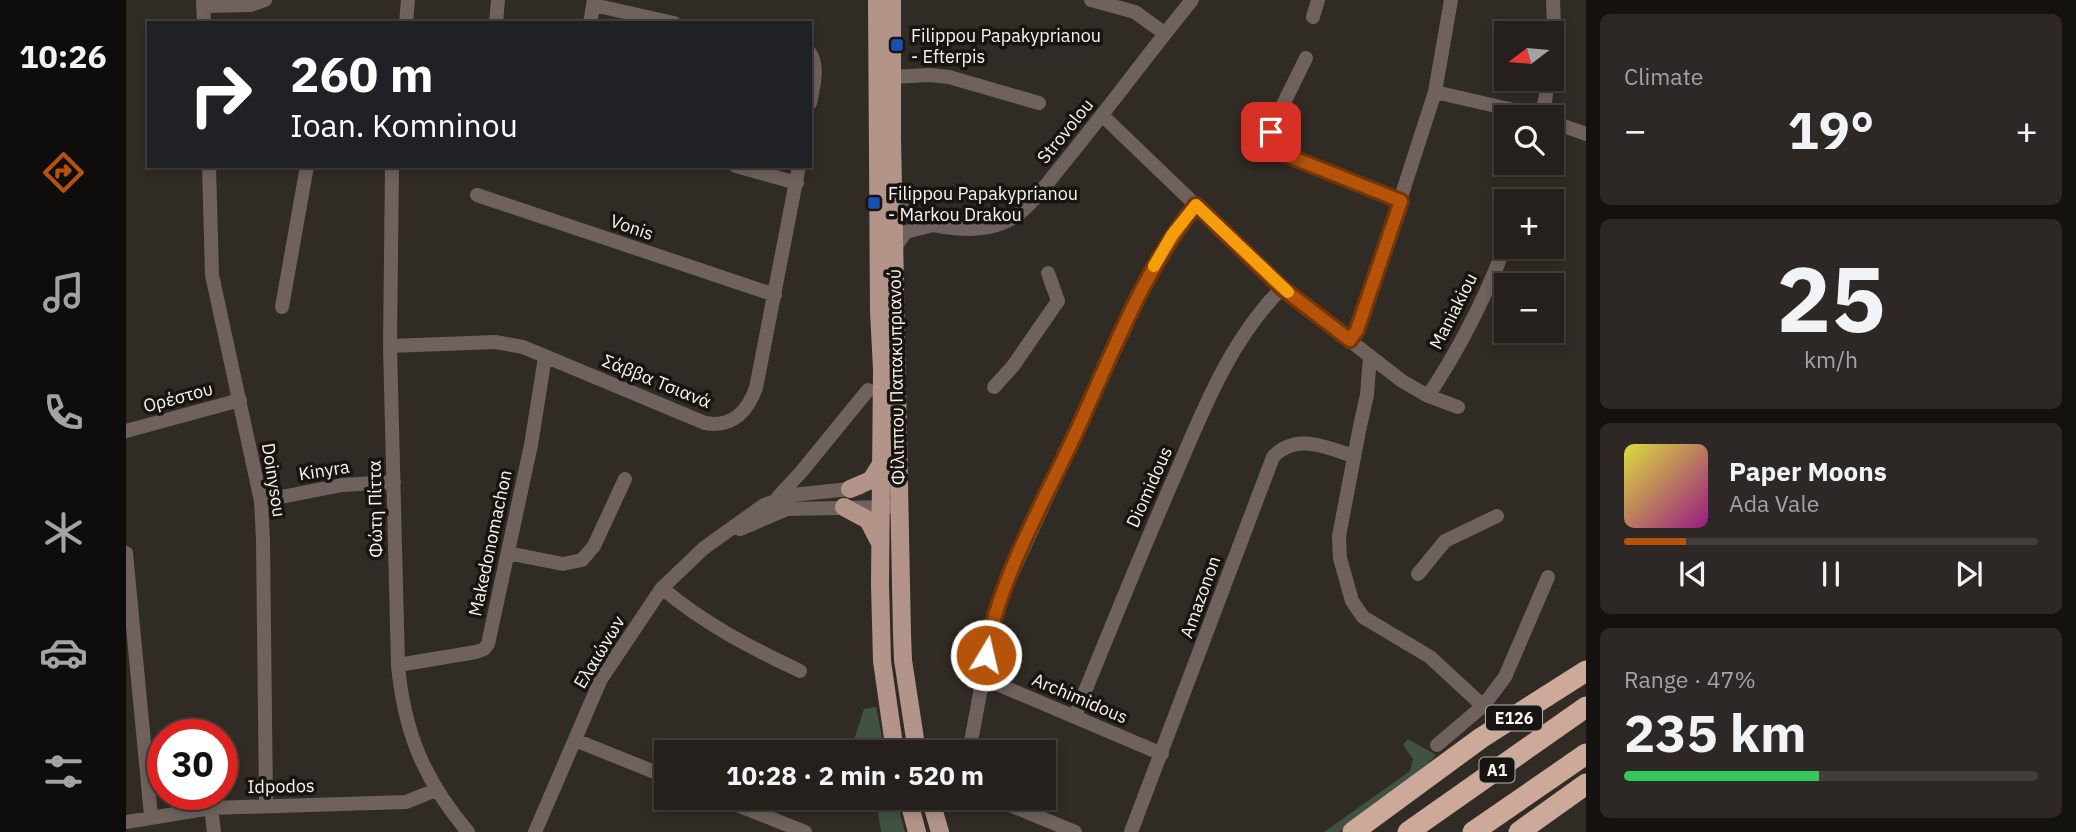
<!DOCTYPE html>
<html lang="en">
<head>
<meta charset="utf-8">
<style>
  :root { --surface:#25201c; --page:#2d2825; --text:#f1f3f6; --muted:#a3a3a3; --line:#423e3b; --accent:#b45309 }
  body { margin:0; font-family:"IBM Plex Sans",sans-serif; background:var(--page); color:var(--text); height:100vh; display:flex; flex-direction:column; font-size:26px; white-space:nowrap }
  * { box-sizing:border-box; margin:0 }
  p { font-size:23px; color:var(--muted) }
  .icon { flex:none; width:38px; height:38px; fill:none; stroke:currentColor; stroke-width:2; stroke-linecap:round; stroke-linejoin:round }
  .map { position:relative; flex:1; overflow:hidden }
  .side { display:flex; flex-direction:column; gap:14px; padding:14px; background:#14120f; width:490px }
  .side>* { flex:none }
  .top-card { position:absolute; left:21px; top:21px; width:665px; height:147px; border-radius:0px; box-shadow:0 4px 10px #0003,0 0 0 2px var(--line); background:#202124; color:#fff; overflow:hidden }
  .needle { width:46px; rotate:254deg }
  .buttons { position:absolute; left:1368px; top:21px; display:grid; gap:14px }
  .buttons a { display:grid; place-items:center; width:70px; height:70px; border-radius:0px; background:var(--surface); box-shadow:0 4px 10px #0003,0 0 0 2px var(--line); font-size:35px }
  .speed { position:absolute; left:21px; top:719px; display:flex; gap:14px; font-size:35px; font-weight:700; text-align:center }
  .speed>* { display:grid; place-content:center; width:91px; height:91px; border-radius:50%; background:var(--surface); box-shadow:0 4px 10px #0003,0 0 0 2px var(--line); line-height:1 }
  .speed .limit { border:10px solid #d22; background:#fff; color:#111 }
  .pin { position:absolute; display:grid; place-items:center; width:60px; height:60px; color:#fff; margin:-30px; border-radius:14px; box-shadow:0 4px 10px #0006 }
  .me { position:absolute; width:77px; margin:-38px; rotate:9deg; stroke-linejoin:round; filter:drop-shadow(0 0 5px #0008) }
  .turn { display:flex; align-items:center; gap:24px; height:147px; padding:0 28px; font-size:32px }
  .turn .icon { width:91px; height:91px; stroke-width:2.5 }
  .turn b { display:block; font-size:49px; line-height:60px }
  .big { font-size:52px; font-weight:700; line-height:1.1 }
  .side .widget { flex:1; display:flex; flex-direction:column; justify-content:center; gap:10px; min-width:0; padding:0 24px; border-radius:10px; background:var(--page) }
  .side .dial { align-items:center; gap:0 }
  .dial b { font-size:91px; line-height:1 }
  .song { display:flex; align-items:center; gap:21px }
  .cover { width:84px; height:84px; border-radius:10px; background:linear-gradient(135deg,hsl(60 70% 55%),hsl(310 70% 35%)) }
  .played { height:7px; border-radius:4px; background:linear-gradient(90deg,var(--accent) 15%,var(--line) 15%) }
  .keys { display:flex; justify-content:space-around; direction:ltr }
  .heat { display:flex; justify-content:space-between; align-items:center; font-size:38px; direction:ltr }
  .charge { height:10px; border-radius:5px; background:linear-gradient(90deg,#34c759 47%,var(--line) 0) }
  .trip { position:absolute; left:528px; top:740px; width:402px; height:70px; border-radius:0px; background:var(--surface); box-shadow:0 4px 10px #0003,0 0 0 2px var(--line); font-weight:700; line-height:70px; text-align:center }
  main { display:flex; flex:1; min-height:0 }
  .tabs { display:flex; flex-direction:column; width:126px; justify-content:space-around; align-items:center; background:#0f0d0b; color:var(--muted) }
  .tabs .icon { width:49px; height:49px }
  .tabs .selected { color:var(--accent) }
  .tabs b { font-size:32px; color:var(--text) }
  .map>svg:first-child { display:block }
  .green { fill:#415242 }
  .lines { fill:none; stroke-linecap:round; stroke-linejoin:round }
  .minor { stroke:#6f615b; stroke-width:14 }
  .major { stroke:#b29588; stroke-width:18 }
  .highway { stroke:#cda99a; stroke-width:21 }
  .route-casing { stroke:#753606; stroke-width:18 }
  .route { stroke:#b45309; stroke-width:12 }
  .slow { stroke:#f59e0b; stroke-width:12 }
  .transit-dot { fill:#1a4fb4; stroke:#171411; stroke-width:2.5 }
  .labels { text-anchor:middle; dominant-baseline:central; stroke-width:7; stroke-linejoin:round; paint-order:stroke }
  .shield { fill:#171411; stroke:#b4b1ad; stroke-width:2 }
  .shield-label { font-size:16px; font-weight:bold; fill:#f8f4f0 }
  .poi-label { font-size:18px; fill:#f8f4f0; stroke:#171411; text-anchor:start }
  .street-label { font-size:18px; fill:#f8f4f0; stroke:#171411 }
</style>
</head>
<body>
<main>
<nav class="tabs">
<b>10:26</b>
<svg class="icon selected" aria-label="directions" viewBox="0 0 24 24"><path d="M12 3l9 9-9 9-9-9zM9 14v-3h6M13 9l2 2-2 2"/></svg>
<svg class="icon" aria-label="music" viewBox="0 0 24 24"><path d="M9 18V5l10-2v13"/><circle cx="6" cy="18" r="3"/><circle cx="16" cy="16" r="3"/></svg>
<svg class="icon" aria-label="phone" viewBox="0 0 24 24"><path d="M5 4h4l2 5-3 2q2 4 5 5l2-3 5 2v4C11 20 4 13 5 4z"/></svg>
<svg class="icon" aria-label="climate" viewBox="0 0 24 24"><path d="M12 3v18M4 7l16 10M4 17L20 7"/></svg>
<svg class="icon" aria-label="car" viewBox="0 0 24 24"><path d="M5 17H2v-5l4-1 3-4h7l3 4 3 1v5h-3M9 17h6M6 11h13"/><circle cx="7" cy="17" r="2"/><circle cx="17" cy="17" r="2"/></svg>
<svg class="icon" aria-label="filters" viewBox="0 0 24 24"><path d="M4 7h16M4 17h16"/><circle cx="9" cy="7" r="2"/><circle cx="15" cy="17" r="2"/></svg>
</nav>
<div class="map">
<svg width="1460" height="832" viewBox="0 0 1460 832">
  <rect width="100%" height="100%" fill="#312b25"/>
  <!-- green -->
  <path class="green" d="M750 707 759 752H724L738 709Z
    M1282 739 1310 755 1300 766 1213 832H1198L1284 771 1287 759 1277 745Z
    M750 798H770L779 832H755Z"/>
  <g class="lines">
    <!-- minor -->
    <path class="minor" d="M77 0 78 23
      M965 0 1009 12 1038 33
      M467 5 548 23
      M77 6 125 5 139 0
      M1187 17 1192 0
      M280 23 282 0
      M370 23 372 0
      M464 23 468 0
      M684 53C693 66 687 88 684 103
      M1180 58 1147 125C1143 140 1147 148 1160 155L1275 201
      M1426 65 1429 52 1427 0
      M766 77 804 75 823 77 913 103
      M1309 92 1418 117
      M977 116 1156 288 1276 381 1302 396 1332 407
      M1416 116 1423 79
      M1426 122 1460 134
      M83 166 86 275 135 501 137 540 140 805
      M266 166 264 346 272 665C278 732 298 780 342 832
      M610 166 671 183
      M767 194C778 216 794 224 818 227 841 230 864 231 885 219 906 206 921 183 937 164 981 110 1022 54 1066 0
      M351 195 649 295
      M768 248 780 232 803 226
      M156 307 181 166
      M1224 340 1235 321 1309 92 1325 0
      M264 346 369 342 397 347 579 423C607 428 621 412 630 388L673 166
      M1244 356 1241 395 1234 426 1213 536 1214 558 1226 601 1237 617 1304 657 1357 706
      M868 387 887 366 932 301 922 273
      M1302 396C1334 348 1361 294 1381 241
      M0 431 114 400
      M652 497 676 471 742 390
      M135 501 216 485 268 482
      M614 529 661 509 764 507
      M0 553 25 816
      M382 553 437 564 456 560 468 546 499 479
      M1292 574 1319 541 1371 516
      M536 588C577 623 625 648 674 671
      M272 665 350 652 358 649 362 644 405 445 419 357
      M857 678 1036 754
      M949 716C981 637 1013 558 1047 480 1076 413 1103 341 1156 288
      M449 740 541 777
      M1311 745 1357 706 1379 677 1422 577
      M843 752 870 608 1022 278 1047 235 1070 205
      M594 798 679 832
      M867 798 949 832
      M85 808 88 832
      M0 822 85 808 280 802 310 790
      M409 832 475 679 536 588 578 548 638 505 666 495 733 488
      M1005 832 1147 457C1170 432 1201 448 1228 456"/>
    <!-- major -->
    <path class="major" d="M751 0 753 311 756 369 754 584 756 661 769 752
      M766 0V137L776 634 777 660 791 752
      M724 489 745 480 755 464
      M718 507 742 520 753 541
      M782 798 791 832
      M804 798 814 832"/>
    <!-- highway -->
    <path class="highway" d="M1227 832 1355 738 1460 671
      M1282 832 1460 707
      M1347 832 1460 754
      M1393 832 1460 784"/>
  </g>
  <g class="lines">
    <!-- route casing -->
    <g class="route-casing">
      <path id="route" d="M860 655C871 584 916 505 947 439 984 360 1015 273 1070 205L1156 288 1224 340 1231 330 1275 201 1160 155 1149 148 1145 132"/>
    </g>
    <!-- route -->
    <use href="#route" class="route"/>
    <!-- slow -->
    <path class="slow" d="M1028 266 1046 235 1070 205 1162 292"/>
  </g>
  <!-- markers -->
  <g class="transit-dot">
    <rect x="764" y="38" width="14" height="14" rx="3.5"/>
    <rect x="741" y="196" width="14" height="14" rx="3.5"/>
  </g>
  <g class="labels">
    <!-- shield labels -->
    <g class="shield">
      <rect x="1360" y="705.5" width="56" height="25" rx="5"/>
      <rect x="1353.5" y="757.5" width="35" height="25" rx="5"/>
    </g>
    <g class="shield-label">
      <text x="1388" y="718">E126</text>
      <text x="1371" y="770">A1</text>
    </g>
    <!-- poi labels -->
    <g class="poi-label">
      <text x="785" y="35">Filippou Papakyprianou<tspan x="785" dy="21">- Efterpis</tspan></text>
      <text x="762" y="193">Filippou Papakyprianou<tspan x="762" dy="21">- Markou Drakou</tspan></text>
    </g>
    <!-- street labels -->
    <g class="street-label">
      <text transform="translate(939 131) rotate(-51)">Strovolou</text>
      <text transform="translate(506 227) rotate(19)">Vonis</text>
      <text transform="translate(1327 311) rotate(-63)">Maniakiou</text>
      <text transform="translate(770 377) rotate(-91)">Φίλιππου Παπακυπριανού</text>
      <text transform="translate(531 381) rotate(22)">Σάββα Τσιανά</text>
      <text transform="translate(52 397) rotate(-15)">Ορέστου</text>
      <text transform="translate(198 470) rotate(-9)">Kinyra</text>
      <text transform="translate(148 480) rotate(81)">Doinysou</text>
      <text transform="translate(1023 487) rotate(-66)">Diomidous</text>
      <text transform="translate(249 509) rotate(-91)">Φώτη Πίττα</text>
      <text transform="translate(364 543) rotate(-78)">Makedonomachon</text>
      <text transform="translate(1074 597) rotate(-70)">Amazonon</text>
      <text transform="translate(473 652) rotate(-59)">Ελαιώνων</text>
      <text transform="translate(954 698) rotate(23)">Archimidous</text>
      <text transform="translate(155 786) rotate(-1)">Idpodos</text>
    </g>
  </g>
</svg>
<div class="buttons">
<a><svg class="needle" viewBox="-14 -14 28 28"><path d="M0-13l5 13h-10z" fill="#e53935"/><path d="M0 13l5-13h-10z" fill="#a3a3a3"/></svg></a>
<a><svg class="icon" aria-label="search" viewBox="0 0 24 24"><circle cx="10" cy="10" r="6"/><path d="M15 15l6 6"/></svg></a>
<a>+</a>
<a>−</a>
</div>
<div class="speed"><div class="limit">30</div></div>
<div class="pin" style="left:1145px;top:132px;background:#d93025"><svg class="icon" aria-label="arrive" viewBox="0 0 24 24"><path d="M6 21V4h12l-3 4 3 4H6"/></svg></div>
<svg class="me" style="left:860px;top:655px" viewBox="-20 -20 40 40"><circle r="17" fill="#b45309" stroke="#fff" stroke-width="3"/><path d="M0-11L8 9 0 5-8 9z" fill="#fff"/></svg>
<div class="trip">10:28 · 2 min · 520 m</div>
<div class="top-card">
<div class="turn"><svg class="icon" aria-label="right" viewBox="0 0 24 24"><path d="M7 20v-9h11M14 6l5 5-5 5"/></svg><div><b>260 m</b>Ioan. Komninou</div></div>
</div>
</div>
<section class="side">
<div class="widget"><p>Climate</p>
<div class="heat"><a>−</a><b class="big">19°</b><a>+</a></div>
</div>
<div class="widget dial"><b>25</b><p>km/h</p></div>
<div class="widget">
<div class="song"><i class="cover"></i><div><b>Paper Moons</b><p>Ada Vale</p></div></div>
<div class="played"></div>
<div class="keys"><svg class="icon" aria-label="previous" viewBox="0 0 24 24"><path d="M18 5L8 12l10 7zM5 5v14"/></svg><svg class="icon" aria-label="pause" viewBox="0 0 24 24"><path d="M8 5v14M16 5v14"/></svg><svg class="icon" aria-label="next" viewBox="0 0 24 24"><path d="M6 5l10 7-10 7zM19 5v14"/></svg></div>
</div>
<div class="widget"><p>Range · 47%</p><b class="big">235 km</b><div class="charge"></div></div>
</section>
</main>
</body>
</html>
